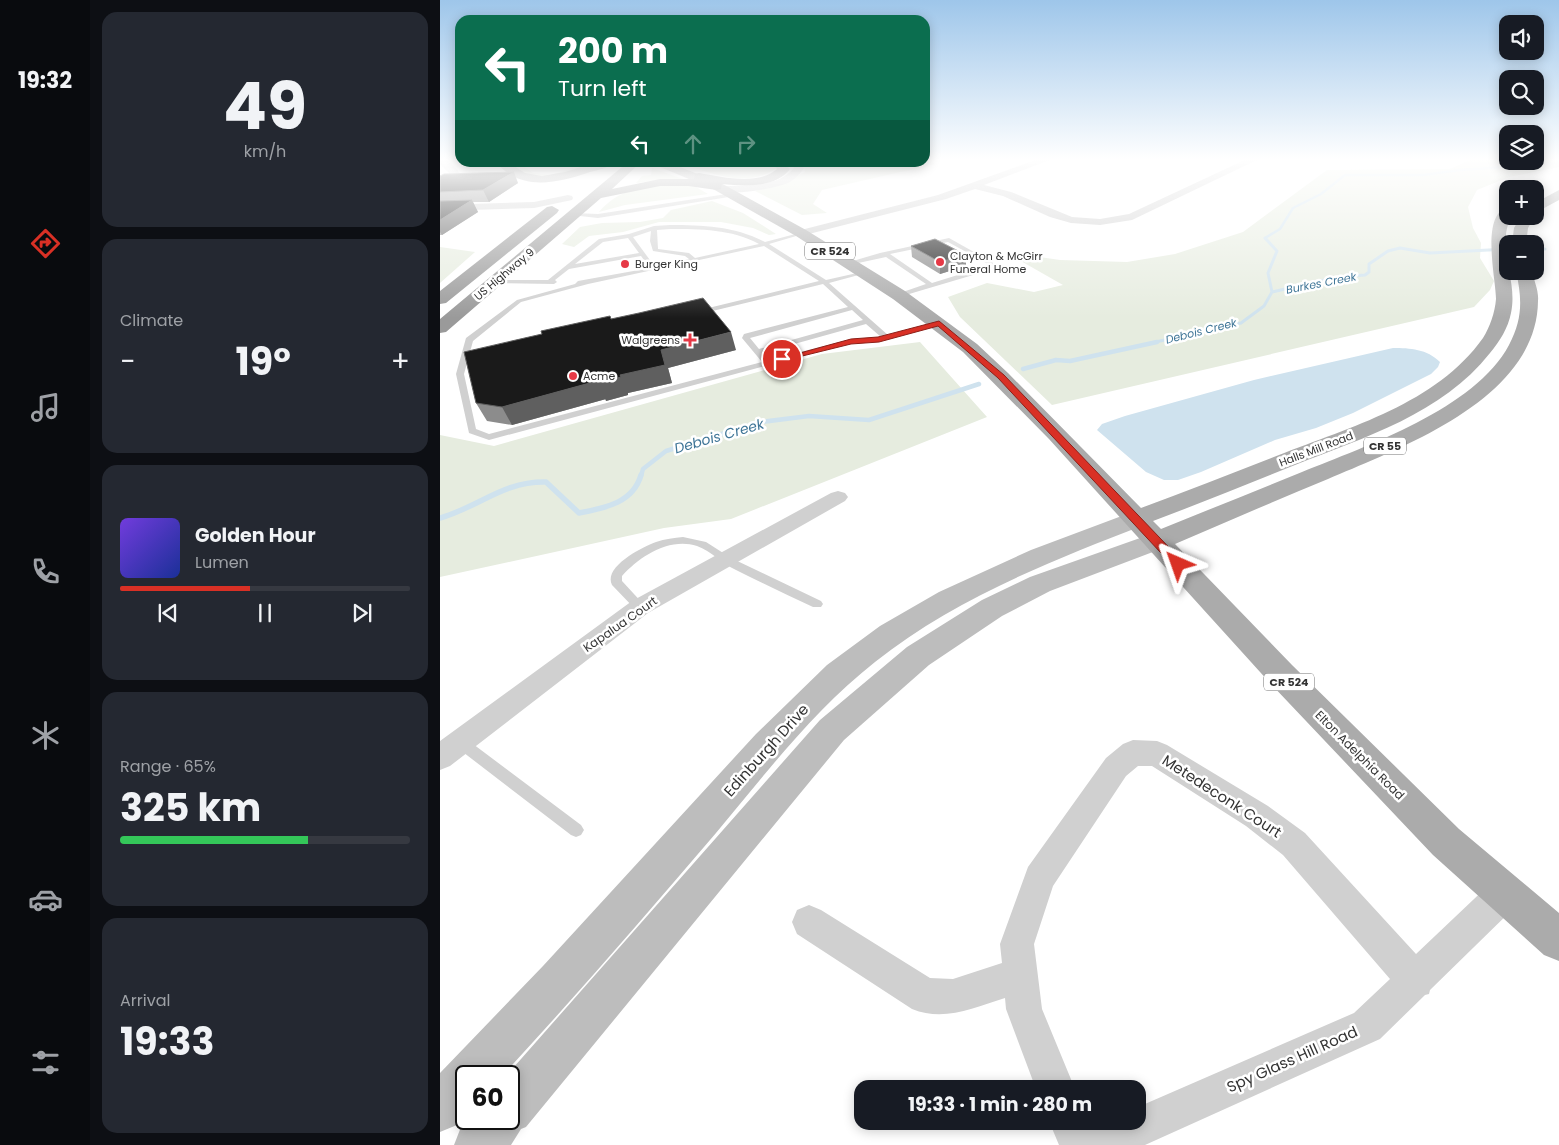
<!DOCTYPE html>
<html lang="en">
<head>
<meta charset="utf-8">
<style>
  :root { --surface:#171b24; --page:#242831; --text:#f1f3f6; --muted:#9ea1a6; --line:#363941; --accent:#d93025 }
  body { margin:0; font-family:Poppins,sans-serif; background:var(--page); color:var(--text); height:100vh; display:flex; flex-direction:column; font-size:19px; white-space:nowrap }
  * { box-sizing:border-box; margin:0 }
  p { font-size:16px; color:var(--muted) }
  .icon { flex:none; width:28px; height:28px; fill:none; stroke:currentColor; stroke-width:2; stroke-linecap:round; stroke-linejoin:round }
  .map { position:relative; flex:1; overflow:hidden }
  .side { display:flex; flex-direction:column; gap:12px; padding:12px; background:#0d0f14; width:350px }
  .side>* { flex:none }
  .banner { position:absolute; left:15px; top:15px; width:475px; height:152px; border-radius:15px; box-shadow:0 2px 12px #0003; background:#0b6e4f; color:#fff; overflow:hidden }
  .tools { position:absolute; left:1059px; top:15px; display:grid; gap:10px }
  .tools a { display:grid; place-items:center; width:45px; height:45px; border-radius:10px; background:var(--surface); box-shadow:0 2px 12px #0003; font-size:25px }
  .speed { position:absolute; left:15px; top:1065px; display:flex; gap:10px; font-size:25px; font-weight:700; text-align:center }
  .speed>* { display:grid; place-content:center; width:65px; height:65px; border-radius:50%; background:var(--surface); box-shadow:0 2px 12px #0003; line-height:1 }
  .speed .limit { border:2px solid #111; border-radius:8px; background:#fff; color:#111 }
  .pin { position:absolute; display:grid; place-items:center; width:42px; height:42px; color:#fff; margin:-21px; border:2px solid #fff; border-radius:50%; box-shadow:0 1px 5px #0007 }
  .me { position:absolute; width:55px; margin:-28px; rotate:317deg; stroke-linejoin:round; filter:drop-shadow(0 0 4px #0008) }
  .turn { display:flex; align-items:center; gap:18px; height:105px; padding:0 20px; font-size:22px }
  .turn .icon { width:65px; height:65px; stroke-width:2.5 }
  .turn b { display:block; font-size:35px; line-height:42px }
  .lanes { display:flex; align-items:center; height:48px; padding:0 20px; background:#0003; justify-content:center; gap:25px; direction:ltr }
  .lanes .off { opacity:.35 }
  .big { font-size:38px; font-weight:700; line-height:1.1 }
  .side .tile { flex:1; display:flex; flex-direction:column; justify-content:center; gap:8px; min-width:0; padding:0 18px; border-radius:15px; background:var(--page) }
  .side .dial { align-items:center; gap:0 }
  .dial b { font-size:65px; line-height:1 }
  .song { display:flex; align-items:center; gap:15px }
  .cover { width:60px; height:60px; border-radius:8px; background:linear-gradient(135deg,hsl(260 70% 55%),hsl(230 70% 35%)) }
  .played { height:5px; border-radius:2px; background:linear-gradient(90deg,var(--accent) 45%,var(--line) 45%) }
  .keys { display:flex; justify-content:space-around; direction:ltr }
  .heat { display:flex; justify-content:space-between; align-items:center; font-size:28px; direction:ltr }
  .charge { height:8px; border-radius:4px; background:linear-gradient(90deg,#34c759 65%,var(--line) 0) }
  .trip { position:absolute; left:414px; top:1080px; width:292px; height:50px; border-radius:15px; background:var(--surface); box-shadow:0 2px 12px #0003; font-weight:700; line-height:50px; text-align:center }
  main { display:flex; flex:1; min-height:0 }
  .tabs { display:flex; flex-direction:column; width:90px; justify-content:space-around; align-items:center; background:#090b0e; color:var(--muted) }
  .tabs .icon { width:35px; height:35px }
  .tabs .selected { color:var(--accent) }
  .tabs b { font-size:22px; color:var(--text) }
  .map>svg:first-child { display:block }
  .green { fill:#e6ecdf }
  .water { fill:#cfe2ee }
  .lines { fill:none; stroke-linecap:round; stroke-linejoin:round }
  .stream-far3 { stroke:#cfe2ee; stroke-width:2.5 }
  .stream-far2 { stroke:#cfe2ee; stroke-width:3 }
  .stream-far1 { stroke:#cfe2ee; stroke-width:4.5 }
  .stream { stroke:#cfe2ee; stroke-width:5.5 }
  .lane { fill:#d0d0d0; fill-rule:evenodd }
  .street { fill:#d0d0d0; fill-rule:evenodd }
  .secondary { fill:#bdbdbd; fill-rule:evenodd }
  .primary { fill:#ababab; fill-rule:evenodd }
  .highway { fill:#9a9a9a; fill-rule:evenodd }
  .wall { fill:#8c8c8c }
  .shaded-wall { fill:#5f5f5f }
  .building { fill:#1a1a1a; stroke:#5f5f5f }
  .route { fill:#d93025; stroke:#8d1f18 }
  .poi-dot { fill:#e63946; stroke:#fff; stroke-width:2 }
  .labels { text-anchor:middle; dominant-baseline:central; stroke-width:5; stroke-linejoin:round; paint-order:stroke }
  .shield { fill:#fff; stroke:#707070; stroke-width:1 }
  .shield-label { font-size:11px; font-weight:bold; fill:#333 }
  .far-poi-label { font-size:11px; fill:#333; stroke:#fff; text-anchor:start }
  .far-street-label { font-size:11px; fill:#333; stroke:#fff }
  .far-water-label { font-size:11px; font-style:italic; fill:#3f7597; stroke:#fff }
  .street-label { font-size:12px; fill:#333; stroke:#fff }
  .water-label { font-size:14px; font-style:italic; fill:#3f7597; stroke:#fff }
  .near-street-label { font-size:15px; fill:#333; stroke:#fff }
</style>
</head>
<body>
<main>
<nav class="tabs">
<b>19:32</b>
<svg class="icon selected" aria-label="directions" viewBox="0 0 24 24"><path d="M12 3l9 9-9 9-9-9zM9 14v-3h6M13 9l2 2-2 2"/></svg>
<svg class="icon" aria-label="music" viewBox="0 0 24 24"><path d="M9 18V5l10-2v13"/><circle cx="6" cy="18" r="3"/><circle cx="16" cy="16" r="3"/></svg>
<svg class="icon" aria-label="phone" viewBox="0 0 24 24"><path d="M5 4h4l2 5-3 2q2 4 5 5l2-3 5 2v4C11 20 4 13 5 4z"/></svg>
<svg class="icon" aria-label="climate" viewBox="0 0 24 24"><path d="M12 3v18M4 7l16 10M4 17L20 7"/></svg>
<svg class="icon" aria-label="car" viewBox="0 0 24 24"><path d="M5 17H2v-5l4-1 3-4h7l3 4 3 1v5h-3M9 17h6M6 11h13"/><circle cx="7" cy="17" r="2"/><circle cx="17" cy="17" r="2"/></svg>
<svg class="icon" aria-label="filters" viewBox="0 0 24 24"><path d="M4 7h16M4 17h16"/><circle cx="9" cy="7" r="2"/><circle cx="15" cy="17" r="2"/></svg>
</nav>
<section class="side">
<div class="tile dial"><b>49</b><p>km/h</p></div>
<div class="tile"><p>Climate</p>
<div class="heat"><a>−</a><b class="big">19°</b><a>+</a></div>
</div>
<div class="tile">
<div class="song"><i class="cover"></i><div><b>Golden Hour</b><p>Lumen</p></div></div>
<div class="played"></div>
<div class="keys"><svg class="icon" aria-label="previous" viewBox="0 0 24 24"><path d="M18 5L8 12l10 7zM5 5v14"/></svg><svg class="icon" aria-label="pause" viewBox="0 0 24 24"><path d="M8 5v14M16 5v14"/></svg><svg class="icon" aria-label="next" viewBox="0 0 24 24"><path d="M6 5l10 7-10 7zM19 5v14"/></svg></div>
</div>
<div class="tile"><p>Range · 65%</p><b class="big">325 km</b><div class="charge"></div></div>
<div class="tile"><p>Arrival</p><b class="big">19:33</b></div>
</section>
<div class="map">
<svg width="1119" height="1145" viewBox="0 0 1119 1145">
  <rect width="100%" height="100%" fill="#fff"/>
  <!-- green -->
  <path class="green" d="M1034 158H1067L1068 161H1095V158H1119V167L1069 177 1037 190 1028 207 1033 228 1041 243 1040 258 1054 281 1050 290 1034 307 612 405 520 317 508 297 547 283 594 292 623 285 565 252 620 260 687 262 735 254 803 232 887 170 1010 169Z
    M485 159 495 164 382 190 373 204 387 213 362 215 315 191 342 183 365 172 364 163 485 162Z
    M68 163H79L93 173 111 175 127 170 140 163H153C139 172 105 180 88 175 81 173 74 167 68 163Z
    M240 163H328L338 167C308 190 271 173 240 163Z
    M212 168 243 179H229L196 183 202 176 211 175Z
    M223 183 256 187 268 194 185 205 159 212C178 190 196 189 223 183Z
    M272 201 303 213 336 234 329 235 313 228 281 222H219L183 232 149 236 134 247 122 244 140 227 162 223 200 222 223 218 231 210Z
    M0 247 35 252 0 283Z
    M480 342 547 417 291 519 224 528 0 577V435L54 446 382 354Z"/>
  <!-- water -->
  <path class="water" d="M953 348C970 348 987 349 1000 362L998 367 991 374 913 413 876 428 835 440 761 472 738 480H724L706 472 657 430 662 424 685 416 814 380Z"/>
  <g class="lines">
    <!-- stream-far3 -->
    <path class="stream-far3" d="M826 239 825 238 840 229 853 208 881 194 905 175H983L1020 170 1095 165 1103 158"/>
    <!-- stream-far2 -->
    <path class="stream-far2" d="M1095 249H1105
      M832 292 898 277 925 275 929 272V264L948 251 960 248 990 253 1068 249
      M711 343 801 323 824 306 832 292 828 273 837 251 825 238"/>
    <!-- stream-far1 -->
    <path class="stream-far1" d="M583 369 616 360 630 361 717 342
      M201 476 203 469 226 451 321 422 369 416 429 420 539 384"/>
    <!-- stream -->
    <path class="stream" d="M0 518C39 507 63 481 106 482L139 513C165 508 193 503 201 475"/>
    <!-- lane -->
    <path class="lane" d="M293 193 295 196 158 218 131 215 134 213 158 214Z
      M230 225C263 225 294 226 325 242L363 232V234L329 244 386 280 426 271V273L389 283 448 335 499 322 503 324 439 342 411 343 49 440 29 433 16 374 26 338 77 300 135 284 138 281 210 268 201 256 129 269 115 280 117 282 114 284 56 283 54 282V280H108L159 239 189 234 214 226ZM230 229C261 229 291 229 319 244L255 258 249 253 218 249 217 230ZM211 231 210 241 213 251 245 256 249 259 215 267 193 237ZM188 238 199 253 135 264 163 242ZM324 246 379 281 256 311V315L383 284 408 307 304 334 302 338 322 362 49 434 36 429 24 374 33 341 81 302 148 284ZM412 310 423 320 319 349 310 338ZM426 324 441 337 411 339 329 360 322 353Z
      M509 238 557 265 550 270 459 297 457 296V294L486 284 446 257 409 265 406 263 440 253ZM508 242 550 265 492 283 450 254Z
      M243 537 266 542 291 558 381 601 383 604 381 607H373C347 595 322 583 296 570 283 564 271 551 257 546 229 537 199 557 182 576V581L206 607 204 610H196L172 585C163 567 202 547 216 542 225 539 234 538 243 537Z
      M20 736 25 738 141 825 144 830 141 835 136 837 131 835 15 746 13 742 15 738Z"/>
    <!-- street -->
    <path class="street" d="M0 158H4L17 169 20 175 0 189V181L10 174 0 164Z
      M601 158H615L544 185 571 192 632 217 660 219 689 214 809 158H821L692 220 660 225 631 223 610 217 563 196 535 189 506 199 361 236 355 233 357 231 498 195Z
      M350 162H359L364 168C360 174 356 178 350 182 338 188 288 198 278 189L283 186C305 186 339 187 354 168Z
      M128 195 132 196 133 198 132 200 94 208 0 211V205L94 202Z
      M398 491 405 493 408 497 405 501 208 613 10 766 0 770V741L192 601 391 493Z
      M693 740 717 741 727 745 828 806 865 833 976 954 1053 881 1065 877 1077 881 1081 893 1077 905 990 990 989 994 985 995 940 1039 705 1145H619L609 1121H649L652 1127 665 1121H698V1107L914 1013 950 979 843 855 806 826 712 766H698L686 776 613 886 594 944 602 1009 635 1089H596L566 1009 565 998C533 1008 504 1022 472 1009L357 934 352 922 357 910 369 905 381 910 490 978 513 979 562 963 560 944 588 867 666 758 683 744Z"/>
    <!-- secondary -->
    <path class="secondary" d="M695 511 704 513 708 519 704 525C611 561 514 599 435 662 374 710 326 773 276 833 206 915 135 997 62 1076H26V1115L17 1125 0 1132V1073L103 966 316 734 387 665 440 626 499 592 591 550Z
      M717 532 726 535 730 541 726 547 610 591 562 616 489 665 404 740 86 1127 81 1129 71 1145H14L21 1127 29 1119H69V1076H66L380 720 467 647 542 600 590 577Z"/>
    <!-- primary -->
    <path class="primary" d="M208 162H227L281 183 366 230 465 291 537 344 568 373 701 508C747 491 793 473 839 455 910 427 996 404 1043 338 1050 327 1055 312 1056 299 1056 279 1040 214 1068 207V216H1072C1061 234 1068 252 1068 271H1069C1072 285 1074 299 1071 313 1068 328 1060 341 1050 353 1002 414 925 437 855 465 808 484 761 503 713 521L721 529C768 510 815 491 862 472 926 446 1035 409 1069 345 1083 318 1082 299 1076 271H1092C1094 281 1099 291 1098 301 1097 399 962 447 888 479 837 500 786 522 735 544L852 665 1019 829 1119 913V961L1104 955 993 855 830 683 609 439 523 352 453 299 356 236 273 189Z
      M1119 190V200L1095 213V203Z
      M1081 216H1095L1088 228 1086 244H1072L1074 228Z"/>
    <!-- highway -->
    <path class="highway" d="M56 162H68L85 173 102 176 125 172 157 162H175C169 168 158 170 150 172 118 183 80 192 56 162Z
      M188 162H201L172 189 220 179H254L255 174 259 173C282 177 318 186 337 169L331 162H343L350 169C334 189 304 186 282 184L281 189 277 190 248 186H220L161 198 6 332 0 333V319Z
      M112 206 119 210 117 213 6 303 0 304V291L107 207Z"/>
  </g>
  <!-- wall -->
  <path class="wall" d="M0 176 78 183 49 202H33L38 212 2 235H0Z
    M471 246 526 255V266L500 274 472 257Z
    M171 319 296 350 228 368 232 383 188 393V395L166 401V399L72 425 47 421 36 403Z"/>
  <!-- shaded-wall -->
  <path class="shaded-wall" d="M74 172 78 183 49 202 43 190Z
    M32 200 38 212 2 235 0 232V220Z
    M526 255V266L500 274V262Z
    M291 332 296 350 228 368 232 383 188 393V395L166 401 158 383 180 375 221 350Z
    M157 381 166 399 72 425 62 407Z"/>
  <!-- building -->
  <path class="building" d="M74 172 43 190 0 192V176L4 174Z
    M32 200 0 220V201Z
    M495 239 526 255 500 262 471 246Z
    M263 298 291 332 221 350 225 365 180 375 181 377 158 383 157 381 62 407 36 403 24 352 102 334 101 331 170 316 171 319 199 313Z"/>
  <!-- sky -->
  <linearGradient id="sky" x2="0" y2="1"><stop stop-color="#9ec6ea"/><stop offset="0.5" stop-color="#fff"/><stop offset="1" stop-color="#fff" stop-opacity="0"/></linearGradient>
  <rect width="1119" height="318" fill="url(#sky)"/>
  <!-- route -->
  <path class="route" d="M499 321 564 375 742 561 744 564 742 567H734L558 378 498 326 439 342 411 344 342 361 338 359 411 339 438 337Z"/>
  <!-- markers -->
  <g class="poi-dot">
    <circle cx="500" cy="262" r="5"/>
    <circle cx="185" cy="264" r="5"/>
    <path d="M247.5 332.5h5v5h5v5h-5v5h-5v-5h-5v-5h5z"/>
    <circle cx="133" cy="376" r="5"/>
  </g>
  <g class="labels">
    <!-- shield labels -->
    <g class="shield">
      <rect x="365" y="242.5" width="50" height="17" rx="4"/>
      <rect x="924" y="437.5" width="42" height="17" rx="4"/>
      <rect x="824" y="673.5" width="50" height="17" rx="4"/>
    </g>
    <g class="shield-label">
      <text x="390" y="251">CR 524</text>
      <text x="945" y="446">CR 55</text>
      <text x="849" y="682">CR 524</text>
    </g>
    <!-- far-poi labels -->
    <g class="far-poi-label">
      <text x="510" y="256">Clayton &amp; McGirr<tspan x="510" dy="13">Funeral Home</tspan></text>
      <text x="195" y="264">Burger King</text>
      <text x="240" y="340" text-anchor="end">Walgreens</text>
      <text x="143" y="376">Acme</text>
    </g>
    <!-- far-street labels -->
    <g class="far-street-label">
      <text transform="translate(64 274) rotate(-40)">US Highway 9</text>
      <text transform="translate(876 449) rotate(-21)">Halls Mill Road</text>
    </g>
    <!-- far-water labels -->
    <g class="far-water-label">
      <text transform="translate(881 283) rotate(-11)">Burkes Creek</text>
      <text transform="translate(761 331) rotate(-14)">Debois Creek</text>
    </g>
    <!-- street labels -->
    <g class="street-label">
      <text transform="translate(180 624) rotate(-35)">Kapalua Court</text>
      <text transform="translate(920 755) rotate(45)">Elton Adelphia Road</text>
    </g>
    <!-- water labels -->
    <g class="water-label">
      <text transform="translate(279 436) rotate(-16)">Debois Creek</text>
    </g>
    <!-- near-street labels -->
    <g class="near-street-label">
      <text transform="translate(326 750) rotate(-48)">Edinburgh Drive</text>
      <text transform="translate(782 796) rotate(33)">Metedeconk Court</text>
      <text transform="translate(852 1059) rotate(-24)">Spy Glass Hill Road</text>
    </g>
  </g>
</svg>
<div class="tools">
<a><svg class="icon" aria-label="sound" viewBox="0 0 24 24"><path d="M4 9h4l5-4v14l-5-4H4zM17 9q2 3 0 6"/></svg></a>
<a><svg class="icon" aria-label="search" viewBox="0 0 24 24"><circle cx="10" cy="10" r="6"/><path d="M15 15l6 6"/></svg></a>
<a><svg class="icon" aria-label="layers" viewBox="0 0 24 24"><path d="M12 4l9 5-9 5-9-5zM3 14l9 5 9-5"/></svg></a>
<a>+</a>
<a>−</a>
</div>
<div class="speed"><div class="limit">60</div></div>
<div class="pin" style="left:342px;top:359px;background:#d93025"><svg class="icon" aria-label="arrive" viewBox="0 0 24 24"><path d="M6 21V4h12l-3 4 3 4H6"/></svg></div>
<svg class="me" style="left:738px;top:564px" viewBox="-20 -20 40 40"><path d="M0-17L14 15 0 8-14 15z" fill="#d93025" stroke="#fff" stroke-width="4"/></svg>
<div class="trip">19:33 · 1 min · 280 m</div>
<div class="banner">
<div class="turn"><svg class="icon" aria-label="left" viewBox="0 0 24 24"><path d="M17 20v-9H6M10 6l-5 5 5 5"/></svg><div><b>200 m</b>Turn left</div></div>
<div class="lanes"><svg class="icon" aria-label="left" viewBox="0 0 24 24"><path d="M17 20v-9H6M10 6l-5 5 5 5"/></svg><svg class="icon off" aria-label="ahead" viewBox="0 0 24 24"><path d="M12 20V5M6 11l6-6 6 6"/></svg><svg class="icon off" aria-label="right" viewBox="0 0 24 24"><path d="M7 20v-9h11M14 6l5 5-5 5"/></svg></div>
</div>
</div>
</main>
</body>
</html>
